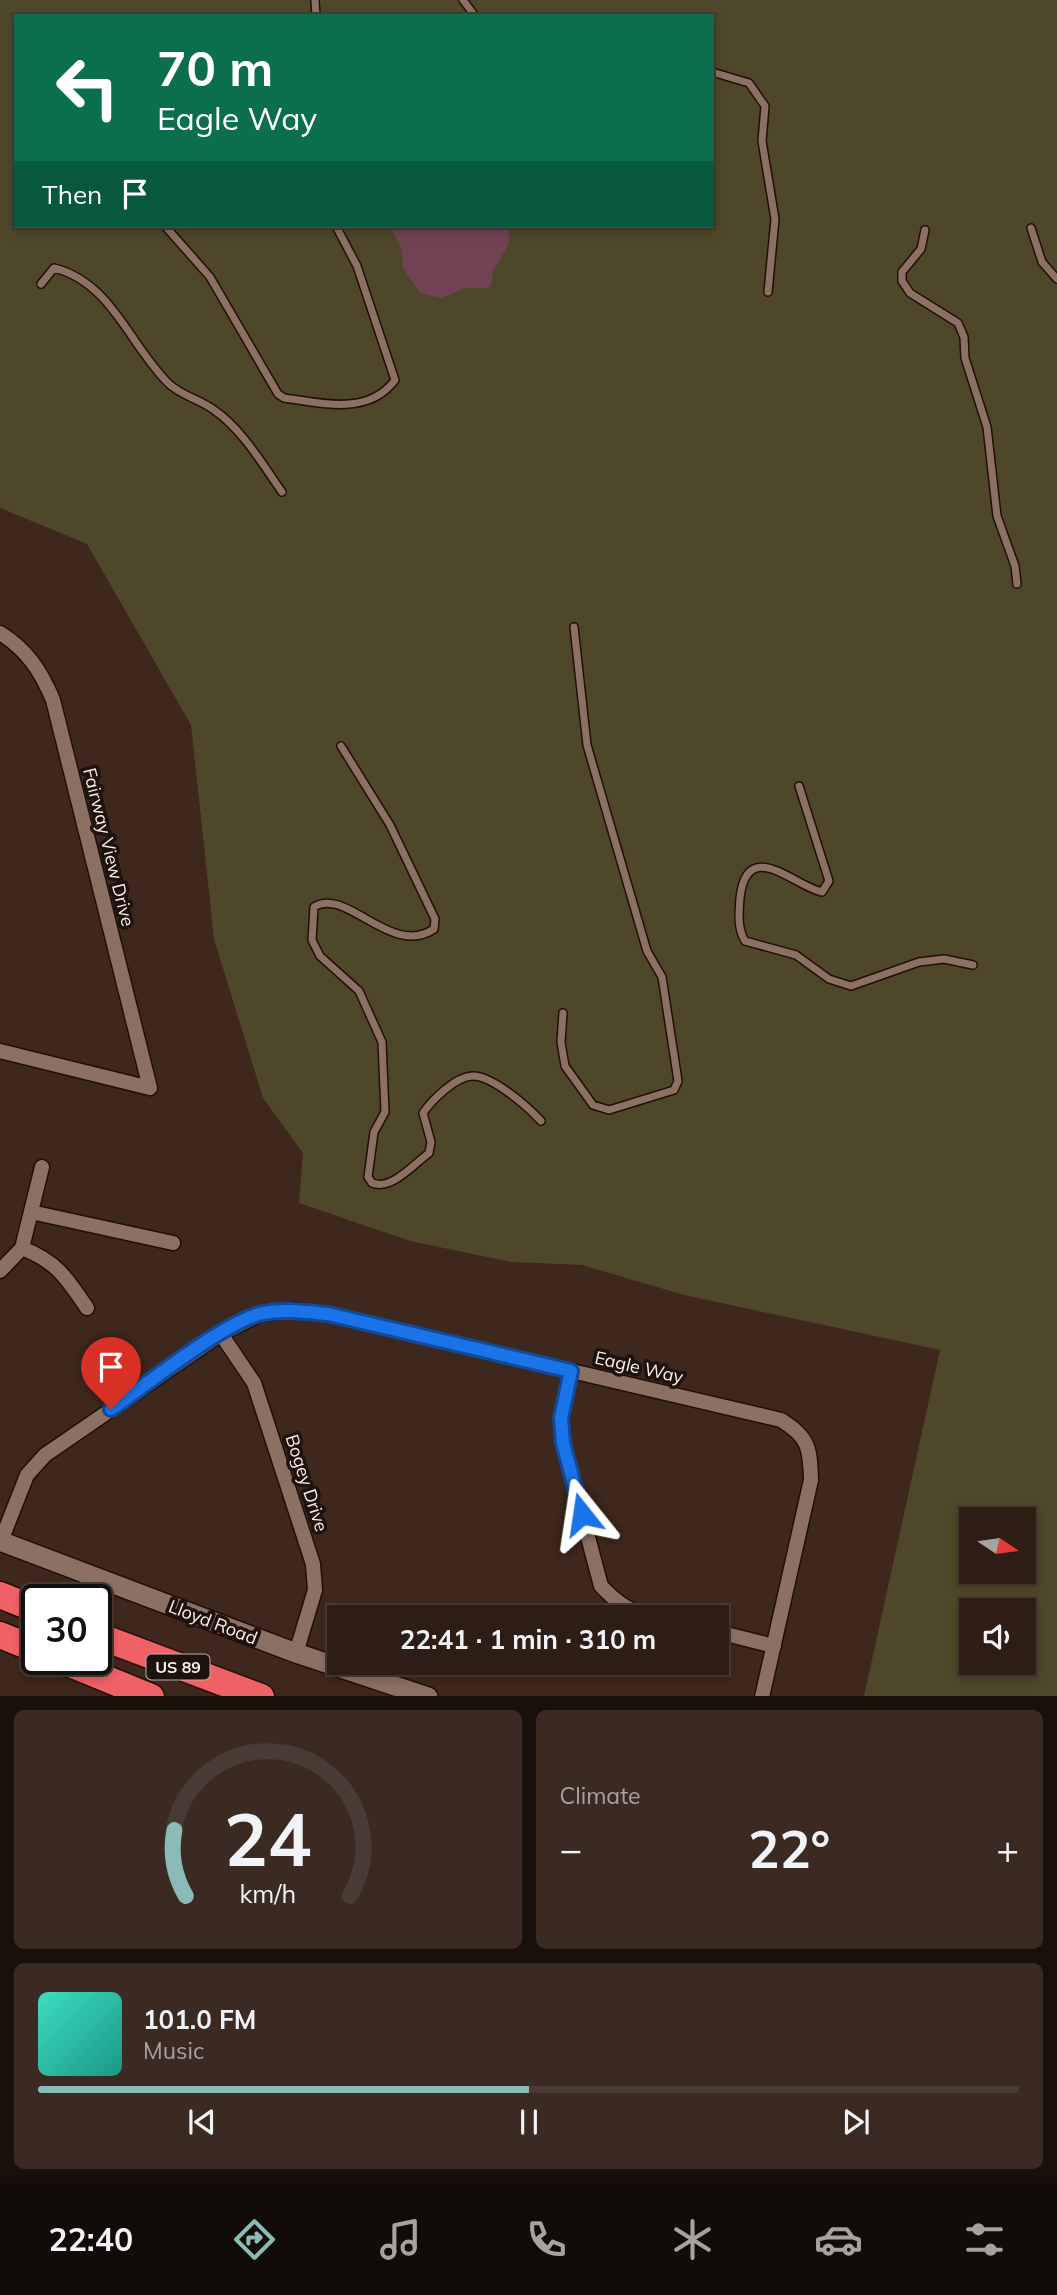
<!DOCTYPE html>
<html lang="en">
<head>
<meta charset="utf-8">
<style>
  :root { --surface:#2e1d15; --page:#3a2a22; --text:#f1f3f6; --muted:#a7a2a0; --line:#493b34; --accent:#8bbbb9 }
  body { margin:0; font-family:Mulish,sans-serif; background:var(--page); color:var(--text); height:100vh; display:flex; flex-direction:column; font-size:26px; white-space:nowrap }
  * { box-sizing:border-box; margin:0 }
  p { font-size:23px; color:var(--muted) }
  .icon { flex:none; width:38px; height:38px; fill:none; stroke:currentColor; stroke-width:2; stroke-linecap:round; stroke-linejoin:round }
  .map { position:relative; height:1696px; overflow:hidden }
  .panel { display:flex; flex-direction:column; gap:14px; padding:14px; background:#19100c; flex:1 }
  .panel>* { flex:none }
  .top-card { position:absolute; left:14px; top:14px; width:700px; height:214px; border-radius:0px; box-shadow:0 4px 10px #0003,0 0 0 2px var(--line); background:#0b6e4f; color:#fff; overflow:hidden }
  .needle { width:46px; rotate:103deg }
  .controls { position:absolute; left:959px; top:1507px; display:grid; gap:14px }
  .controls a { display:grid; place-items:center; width:77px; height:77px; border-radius:0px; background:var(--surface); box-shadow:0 4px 10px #0003,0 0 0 2px var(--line); font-size:35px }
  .speed { position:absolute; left:21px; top:1584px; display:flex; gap:14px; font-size:35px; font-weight:700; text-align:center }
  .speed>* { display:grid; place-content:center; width:91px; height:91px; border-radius:50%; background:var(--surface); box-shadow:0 4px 10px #0003,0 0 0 2px var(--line); line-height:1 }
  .speed .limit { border:4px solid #111; border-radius:10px; background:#fff; color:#111 }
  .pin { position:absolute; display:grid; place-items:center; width:60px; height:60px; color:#fff; margin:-72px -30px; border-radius:50% 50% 50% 0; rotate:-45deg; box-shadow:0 0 7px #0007 }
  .pin .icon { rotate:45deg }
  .me { position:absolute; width:77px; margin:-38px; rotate:345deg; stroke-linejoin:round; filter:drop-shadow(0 0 5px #0008) }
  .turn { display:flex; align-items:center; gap:24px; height:147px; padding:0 28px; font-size:32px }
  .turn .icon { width:91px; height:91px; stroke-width:2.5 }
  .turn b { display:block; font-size:49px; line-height:60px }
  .then { display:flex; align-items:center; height:66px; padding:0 28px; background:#0003; gap:14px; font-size:26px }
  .big { font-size:52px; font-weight:700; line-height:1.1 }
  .panel .widget { flex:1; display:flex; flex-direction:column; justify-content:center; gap:10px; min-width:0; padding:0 24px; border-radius:10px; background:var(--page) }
  .panel .dial { align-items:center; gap:0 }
  .dial svg { height:182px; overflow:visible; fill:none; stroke:var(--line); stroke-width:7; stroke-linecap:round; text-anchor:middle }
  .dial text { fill:var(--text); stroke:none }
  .song { display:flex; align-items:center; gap:21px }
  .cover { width:84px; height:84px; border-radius:10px; background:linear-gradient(135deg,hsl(170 70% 55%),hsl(170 70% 35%)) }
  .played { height:7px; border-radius:4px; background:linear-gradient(90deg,var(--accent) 50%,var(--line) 50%) }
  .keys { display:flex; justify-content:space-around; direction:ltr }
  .heat { display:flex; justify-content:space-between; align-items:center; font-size:38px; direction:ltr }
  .panel .tiles { flex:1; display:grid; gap:14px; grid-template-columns:1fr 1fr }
  .widget:last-child { grid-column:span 2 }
  .trip { position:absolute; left:327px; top:1605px; width:402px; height:70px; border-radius:0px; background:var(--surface); box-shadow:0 4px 10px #0003,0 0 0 2px var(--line); font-weight:700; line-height:70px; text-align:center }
  .dock { display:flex; height:112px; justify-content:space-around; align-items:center; background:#120c08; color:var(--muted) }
  .dock .icon { width:49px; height:49px }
  .dock .current { color:var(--accent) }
  .dock b { font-size:32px; color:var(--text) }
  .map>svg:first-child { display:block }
  .green { fill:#4e4729; fill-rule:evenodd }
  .water { fill:#714254 }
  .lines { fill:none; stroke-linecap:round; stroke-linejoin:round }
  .service-casing { stroke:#240f06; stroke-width:10 }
  .minor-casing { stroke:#240f06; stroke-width:17 }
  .tertiary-casing { stroke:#240f06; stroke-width:22 }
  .motorway-casing { stroke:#240f06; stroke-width:29 }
  .service { stroke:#8b7063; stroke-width:7 }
  .minor { stroke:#8b7063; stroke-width:14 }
  .tertiary { stroke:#8b7063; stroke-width:19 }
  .motorway { stroke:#f06166; stroke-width:26 }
  .route-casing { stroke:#114b97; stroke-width:18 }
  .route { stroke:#1a73e8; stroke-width:12 }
  .labels { text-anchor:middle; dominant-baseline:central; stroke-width:7; stroke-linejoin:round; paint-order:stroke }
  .shield { fill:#1d130e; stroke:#baaca5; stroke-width:2 }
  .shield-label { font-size:16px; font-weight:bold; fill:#fdede6 }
  .street-label { font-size:18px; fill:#fdede6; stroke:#1d130e }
</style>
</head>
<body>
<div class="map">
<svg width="1057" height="1697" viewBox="0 0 1057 1697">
  <rect width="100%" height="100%" fill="#3e271c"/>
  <!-- green -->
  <path class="green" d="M0 0H1057V1696H864L940 1350 684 1295 582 1265 511 1262 410 1241 299 1203 303 1153 263 1098 214 939 191 725 87 544 0 508ZM16 16H712V226H16ZM971 1519H1024V1572H971ZM971 1610H1024V1662H971Z"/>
  <!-- water -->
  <path class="water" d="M363 226H509C512 245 504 252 495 267 491 273 494 280 489 288H466L441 298 420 293 403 269 402 251 392 230H368Z"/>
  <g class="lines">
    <!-- service casing -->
    <g class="service-casing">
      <path id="service" d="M315 0 316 16
        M463 0 475 16
        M712 72 749 83 765 106 762 141 775 219 768 292
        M165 226 210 277 278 394 284 398C323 403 368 416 395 380L357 266 336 226
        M1031 228 1042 262 1057 279
        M925 230 921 249 902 272V281L910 293 958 323 964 337 965 358 987 427 997 516 1015 566 1017 584
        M41 284 54 268C111 282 129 344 168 383 181 396 200 399 214 410 242 429 263 465 282 492
        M341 746 390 825 435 919 434 929C391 958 346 886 314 907L312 940 320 956 359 991 382 1042 385 1112 374 1132 368 1177 372 1183C391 1191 414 1164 429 1153L431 1142 423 1113C432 1100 455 1077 472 1076 492 1075 528 1107 541 1121
        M799 786 829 881 822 892C794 886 747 836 740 898 739 912 737 928 745 941L796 955 829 979 851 986 919 962 944 959 973 965
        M563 1013 561 1042 565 1066 593 1105 609 1110 674 1090 678 1081 662 977 647 951 587 745 574 627"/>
    </g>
    <!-- minor casing -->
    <g class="minor-casing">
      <path id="minor" d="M0 633C27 650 41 671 53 700L150 1088 0 1051
        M31 1212 173 1243
        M22 1248C57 1262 66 1277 87 1308
        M0 1271 22 1248 42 1167
        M221 1334 254 1383 313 1564 315 1590 296 1653
        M571 1371 561 1418 563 1443 601 1586C617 1603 630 1612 653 1617
        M1 1541 27 1475 45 1455 221 1334 260 1314 294 1310 328 1314 781 1420C809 1437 810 1448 811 1480L762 1697
        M718 1632 774 1646"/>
    </g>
    <!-- tertiary casing -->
    <g class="tertiary-casing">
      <path id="tertiary" d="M0 1541 296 1653 428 1697"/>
    </g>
    <!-- motorway casing -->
    <g class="motorway-casing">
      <path id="motorway" d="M0 1595 37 1610
        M0 1635 37 1650
        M96 1635 261 1697
        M58 1659 151 1697"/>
    </g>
    <!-- service -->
    <use href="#service" class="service"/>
    <!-- minor -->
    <use href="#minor" class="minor"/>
    <!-- tertiary -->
    <use href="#tertiary" class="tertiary"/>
    <!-- motorway -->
    <use href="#motorway" class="motorway"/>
  </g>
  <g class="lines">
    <!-- route casing -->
    <g class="route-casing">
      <path id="route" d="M111 1409C145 1386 225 1321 263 1313 285 1309 306 1312 328 1314L571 1371 561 1418 563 1443 582 1514"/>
    </g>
    <!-- route -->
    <use href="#route" class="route"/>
  </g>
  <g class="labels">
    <!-- shield labels -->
    <rect class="shield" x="146.5" y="1654.5" width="63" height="25" rx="5"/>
    <g class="shield-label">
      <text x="178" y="1667">US 89</text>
    </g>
    <!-- street labels -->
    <g class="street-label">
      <text transform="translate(109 847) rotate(76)">Fairway View Drive</text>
      <text transform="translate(639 1367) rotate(13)">Eagle Way</text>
      <text transform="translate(307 1483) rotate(72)">Bogey Drive</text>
      <text transform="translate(213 1622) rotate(21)">Lloyd Road</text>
    </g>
  </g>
</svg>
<div class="controls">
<a><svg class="needle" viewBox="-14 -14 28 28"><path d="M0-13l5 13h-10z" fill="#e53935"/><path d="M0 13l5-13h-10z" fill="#a7a2a0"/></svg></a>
<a><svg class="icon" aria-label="sound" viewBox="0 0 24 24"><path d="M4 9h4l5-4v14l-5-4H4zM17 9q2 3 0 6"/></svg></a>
</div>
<div class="speed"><div class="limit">30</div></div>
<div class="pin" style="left:111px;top:1409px;background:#d93025"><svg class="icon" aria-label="arrive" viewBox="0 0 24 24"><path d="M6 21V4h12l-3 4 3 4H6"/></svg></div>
<svg class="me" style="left:582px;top:1514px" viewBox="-20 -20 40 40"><path d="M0-17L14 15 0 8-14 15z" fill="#1a73e8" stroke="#fff" stroke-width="4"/></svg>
<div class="trip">22:41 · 1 min · 310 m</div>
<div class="top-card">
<div class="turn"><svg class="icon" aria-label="left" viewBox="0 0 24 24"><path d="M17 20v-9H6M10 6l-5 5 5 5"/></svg><div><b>70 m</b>Eagle Way</div></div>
<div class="then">Then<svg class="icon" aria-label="arrive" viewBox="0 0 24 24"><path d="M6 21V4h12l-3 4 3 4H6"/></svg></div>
</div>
</div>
<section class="panel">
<div class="tiles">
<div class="widget dial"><svg viewBox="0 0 100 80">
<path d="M14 69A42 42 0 1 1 86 69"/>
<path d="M14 69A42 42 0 0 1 9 40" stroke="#8bbbb9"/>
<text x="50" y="56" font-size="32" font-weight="700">24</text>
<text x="50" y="72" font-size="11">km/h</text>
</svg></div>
<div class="widget"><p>Climate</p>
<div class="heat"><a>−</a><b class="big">22°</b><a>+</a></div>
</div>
<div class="widget">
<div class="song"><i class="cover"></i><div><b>101.0 FM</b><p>Music</p></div></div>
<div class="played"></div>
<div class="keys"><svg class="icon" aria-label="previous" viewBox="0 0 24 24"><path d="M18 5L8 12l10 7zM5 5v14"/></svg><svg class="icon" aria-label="pause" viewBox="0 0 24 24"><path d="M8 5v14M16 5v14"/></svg><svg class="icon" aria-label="next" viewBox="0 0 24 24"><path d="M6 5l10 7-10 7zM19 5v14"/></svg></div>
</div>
</div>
</section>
<nav class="dock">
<b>22:40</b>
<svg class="icon current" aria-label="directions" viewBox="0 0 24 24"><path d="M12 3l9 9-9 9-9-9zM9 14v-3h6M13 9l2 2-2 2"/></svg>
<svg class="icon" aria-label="music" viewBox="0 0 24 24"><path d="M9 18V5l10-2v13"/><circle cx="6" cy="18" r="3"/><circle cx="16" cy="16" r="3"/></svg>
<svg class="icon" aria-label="phone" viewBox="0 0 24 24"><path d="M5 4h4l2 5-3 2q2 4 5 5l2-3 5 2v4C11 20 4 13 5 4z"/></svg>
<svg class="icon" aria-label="climate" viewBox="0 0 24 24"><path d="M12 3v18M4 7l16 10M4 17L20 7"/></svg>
<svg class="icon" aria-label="car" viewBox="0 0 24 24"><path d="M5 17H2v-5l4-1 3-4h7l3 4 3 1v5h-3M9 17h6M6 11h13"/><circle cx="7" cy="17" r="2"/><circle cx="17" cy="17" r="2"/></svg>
<svg class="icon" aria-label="filters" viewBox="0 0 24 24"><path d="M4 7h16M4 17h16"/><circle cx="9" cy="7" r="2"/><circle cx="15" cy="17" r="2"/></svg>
</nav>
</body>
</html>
